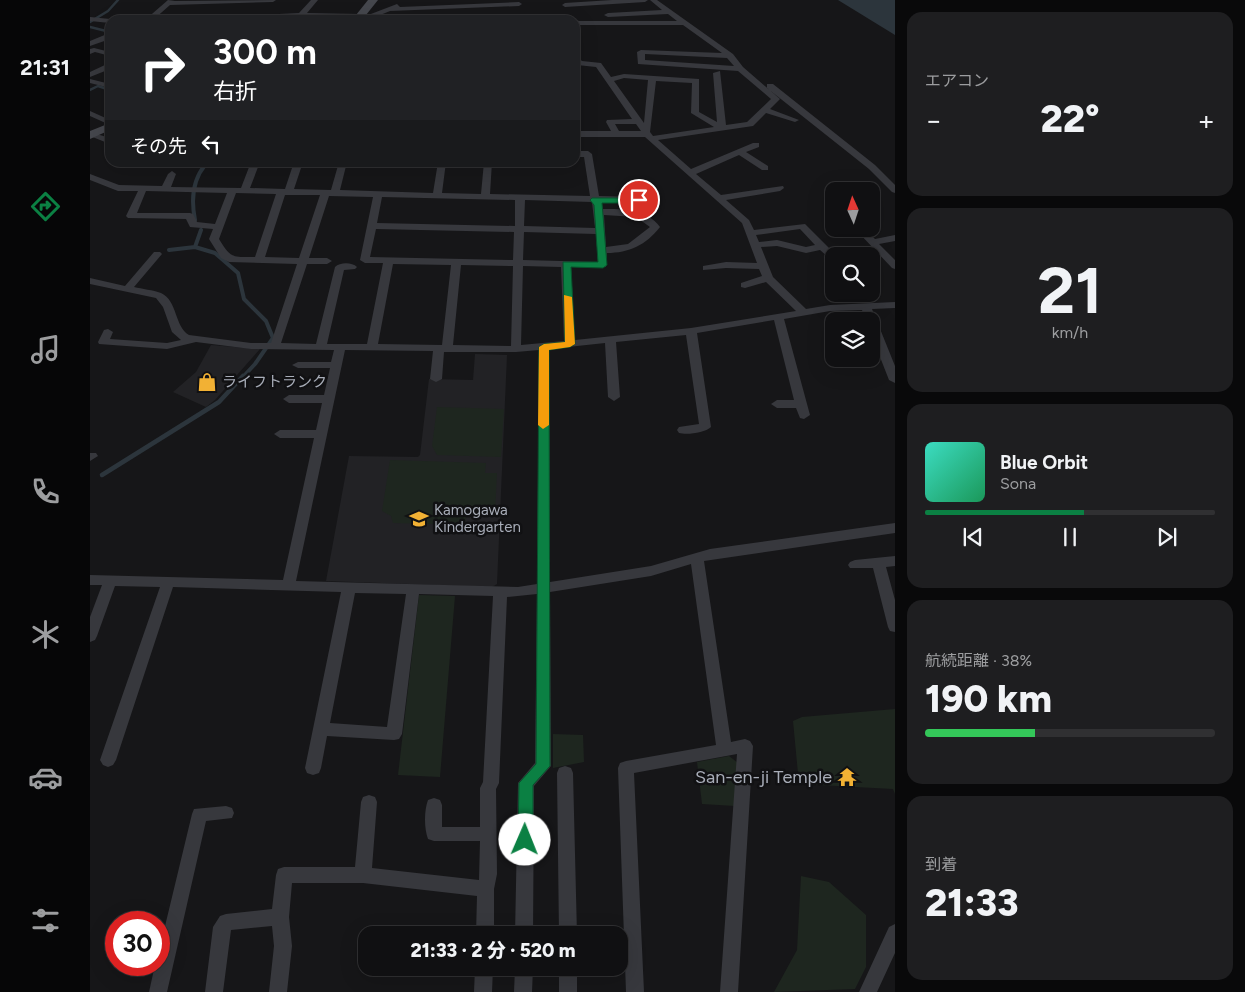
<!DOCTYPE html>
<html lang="ja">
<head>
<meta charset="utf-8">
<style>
  :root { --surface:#101012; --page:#1e1e20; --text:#f1f3f6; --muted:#9c9d9f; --line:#303032; --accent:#0b8043 }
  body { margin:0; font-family:Figtree,"Noto Sans JP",sans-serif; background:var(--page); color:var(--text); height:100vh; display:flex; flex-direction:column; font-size:19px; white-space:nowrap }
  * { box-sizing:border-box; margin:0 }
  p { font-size:16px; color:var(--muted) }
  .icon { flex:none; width:28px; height:28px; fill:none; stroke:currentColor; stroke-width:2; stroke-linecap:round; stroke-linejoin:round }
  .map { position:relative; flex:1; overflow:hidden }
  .side { display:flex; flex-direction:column; gap:12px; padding:12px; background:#09090a; width:350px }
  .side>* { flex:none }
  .hud { position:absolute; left:15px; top:15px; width:475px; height:152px; border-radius:15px; box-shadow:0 5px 20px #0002,0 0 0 1px var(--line); background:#202124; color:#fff; overflow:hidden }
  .needle { width:32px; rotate:357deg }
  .fabs { position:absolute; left:735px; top:182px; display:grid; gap:10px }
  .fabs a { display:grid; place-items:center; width:55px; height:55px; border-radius:10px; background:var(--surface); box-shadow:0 5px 20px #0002,0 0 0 1px var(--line); font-size:25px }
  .speed { position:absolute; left:15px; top:911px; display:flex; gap:10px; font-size:25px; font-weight:700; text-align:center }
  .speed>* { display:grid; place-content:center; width:65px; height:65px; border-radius:50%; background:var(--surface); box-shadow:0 5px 20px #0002,0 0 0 1px var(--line); line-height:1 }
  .speed .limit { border:8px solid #d22; background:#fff; color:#111 }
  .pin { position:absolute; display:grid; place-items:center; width:42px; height:42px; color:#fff; margin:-21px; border:2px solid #fff; border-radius:50%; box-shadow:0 1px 5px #0007 }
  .me { position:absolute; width:55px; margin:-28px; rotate:1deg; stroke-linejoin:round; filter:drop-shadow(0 0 4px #0008) }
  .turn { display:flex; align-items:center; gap:18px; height:105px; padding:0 25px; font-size:22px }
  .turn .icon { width:65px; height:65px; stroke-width:2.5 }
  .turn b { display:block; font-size:35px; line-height:42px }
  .then { display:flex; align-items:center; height:48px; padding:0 25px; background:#0003; gap:10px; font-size:19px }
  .big { font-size:38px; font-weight:800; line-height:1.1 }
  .side .card { flex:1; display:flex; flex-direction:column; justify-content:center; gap:8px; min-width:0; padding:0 18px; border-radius:15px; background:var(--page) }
  .side .dial { align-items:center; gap:0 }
  .dial b { font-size:65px; line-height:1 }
  .song { display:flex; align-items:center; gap:15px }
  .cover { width:60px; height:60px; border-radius:8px; background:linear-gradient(135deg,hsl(170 70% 55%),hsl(150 70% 35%)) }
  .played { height:5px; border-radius:2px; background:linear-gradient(90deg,var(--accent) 55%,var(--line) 55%) }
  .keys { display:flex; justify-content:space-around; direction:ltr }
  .heat { display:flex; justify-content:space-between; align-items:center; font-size:28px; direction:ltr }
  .charge { height:8px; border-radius:4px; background:linear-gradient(90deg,#34c759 38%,var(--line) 0) }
  .trip { position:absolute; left:268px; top:926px; width:270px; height:50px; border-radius:15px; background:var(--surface); box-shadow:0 5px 20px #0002,0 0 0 1px var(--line); font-weight:800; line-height:50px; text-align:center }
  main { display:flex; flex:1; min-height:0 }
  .menu { display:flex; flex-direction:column; width:90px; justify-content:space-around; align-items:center; background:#060607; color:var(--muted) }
  .menu .icon { width:35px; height:35px }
  .menu .selected { color:var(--accent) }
  .menu b { font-size:22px; color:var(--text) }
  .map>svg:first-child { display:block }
  .built { fill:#222225 }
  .green { fill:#1e261f }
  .water { fill:#2c353c }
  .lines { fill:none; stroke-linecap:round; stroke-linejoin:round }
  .stream-far2 { stroke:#2c353c; stroke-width:2.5 }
  .stream-far1 { stroke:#2c353c; stroke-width:4 }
  .stream { stroke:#2c353c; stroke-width:4.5 }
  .minor { fill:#37383d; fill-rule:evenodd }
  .secondary { fill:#45474d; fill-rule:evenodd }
  .route { fill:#0b8043; stroke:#07532c }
  .slow { fill:#f59e0b }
  .labels { text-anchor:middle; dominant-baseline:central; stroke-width:5; stroke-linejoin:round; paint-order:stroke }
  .poi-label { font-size:15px; fill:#a8adb8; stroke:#111113; text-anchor:start }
  .near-poi-label { font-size:18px; fill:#a8adb8; stroke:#111113; text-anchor:end }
</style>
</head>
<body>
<main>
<nav class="menu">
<b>21:31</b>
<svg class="icon selected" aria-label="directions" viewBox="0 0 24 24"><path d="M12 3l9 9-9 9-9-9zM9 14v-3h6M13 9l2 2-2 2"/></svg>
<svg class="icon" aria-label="music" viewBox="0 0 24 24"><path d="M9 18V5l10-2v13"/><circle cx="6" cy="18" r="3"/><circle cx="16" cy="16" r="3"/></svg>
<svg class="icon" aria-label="phone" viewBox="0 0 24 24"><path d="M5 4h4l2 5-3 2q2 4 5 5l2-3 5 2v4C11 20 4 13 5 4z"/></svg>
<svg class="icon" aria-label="climate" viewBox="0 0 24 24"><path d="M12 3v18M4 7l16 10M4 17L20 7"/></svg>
<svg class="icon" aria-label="car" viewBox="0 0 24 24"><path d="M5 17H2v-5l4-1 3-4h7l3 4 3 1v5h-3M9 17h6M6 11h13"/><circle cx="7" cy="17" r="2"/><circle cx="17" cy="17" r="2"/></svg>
<svg class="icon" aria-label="filters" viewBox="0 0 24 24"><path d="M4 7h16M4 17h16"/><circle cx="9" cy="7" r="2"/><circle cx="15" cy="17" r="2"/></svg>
</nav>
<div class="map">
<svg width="805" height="992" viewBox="0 0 805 992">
  <rect width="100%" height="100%" fill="#161618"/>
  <!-- built -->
  <path class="built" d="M121 345 170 349 125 400 116 407 83 392 106 372Z
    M385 354 417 355 407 584 402 587 236 581 259 456 328 457 330 455 339 379 383 380Z"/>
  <!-- green -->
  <path class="green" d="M347 407 414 409 411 457 347 455 342 446Z
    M300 460 396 463 395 473H407L405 513H383L376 516 375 525 303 523 301 516 292 511Z
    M329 595 365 596 350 777 308 775Z
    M805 709V794L803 789 709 784 703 721 712 717Z
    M463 734 493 735 494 762 463 768Z
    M639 756 648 763 645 806 612 804 607 762Z
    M711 876 739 882 776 915V967L765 989 684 992 707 950Z"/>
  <!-- water -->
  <path class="water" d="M748 0H805V35Z"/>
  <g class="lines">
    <!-- stream-far2 -->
    <path class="stream-far2" d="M0 22 18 11 28 0
      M0 27 20 32
      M0 90 8 86 20 90
      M114 166 118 162"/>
    <!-- stream-far1 -->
    <path class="stream-far1" d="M105 220C101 200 102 181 115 165
      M111 230 105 247 125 253 148 273 154 299 176 321 183 338 165 364 152 378
      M79 250 105 247"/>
    <!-- stream -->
    <path class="stream" d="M12 475 129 402 153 376"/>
    <!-- minor -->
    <path class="minor" d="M78 0 85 1 186 0 183 2 80 5 63 20H55Z
      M221 0H228L217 13 270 14 272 15 273 17 307 4 310 7 429 2 432 4 429 6 300 11 278 20H268L271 18 213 17 208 20 205 17 110 20 114 18 209 13Z
      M522 0H558L555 2 475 7 472 5 475 3Z
      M560 0H567L643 54 653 67 690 99 680 109 709 120 705 122 676 113 663 126 568 140 601 169 663 143H669V147L656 152 678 166V170H672L649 155 606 174 631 195 693 186 694 188 690 191 636 200 659 220 664 230 715 224 747 256H744V262L730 250 716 253 687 246 671 247 683 277 716 309 740 305 805 302V308L782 309 805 366V383L799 380 781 334V321H776L772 310 740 311 694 319 720 415 714 419 710 418 706 408H687L681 404 687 400H704L684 320 607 333 621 427C615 433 597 435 589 433L587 430 589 427 609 424 596 335 526 342 530 397 524 401 518 397 515 343 459 349 460 582 561 566 620 549 805 523V533L614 561 641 742 655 739 660 741 663 746 648 992H630L647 754 544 773 554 992H536L528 768 530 763 536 761 626 745 601 564 561 576 460 592 461 766 444 786 443 935H425L428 783 445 763 447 594 417 597 409 783 406 789 407 874 404 889V935H386L387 896 273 883H202L199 917 202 946 197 992H179L184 946 182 926 141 930 133 992H115L123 927 130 916 136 914 182 909 186 875 188 869 194 867H265L271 802 273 797 279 795 285 797 287 802 282 868 389 880 390 841H344L338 839C334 829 334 810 338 800L344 798 350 800 352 805V827H390V788L393 782 403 596 329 594 312 734 309 739 304 740 237 736 231 768 229 773 223 775 217 773 215 768 251 592 83 587 26 760 23 765 18 767 13 765 10 760 70 587 25 586 7 636 5 640 0 642V617L12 585H0V575L193 580 224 438H190L184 434 190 430H226L232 403H199L193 399 199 395H234L240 368H208L202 365 208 362H241L244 350 161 349 106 342 77 349 9 344 8 342 14 330 18 329 23 332 20 339 77 343 91 340 82 332 73 307 66 298 0 284V278L35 286 64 252H70L72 254 44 287C52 289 63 290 71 293 88 301 84 326 99 335L161 343H181L207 264 139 262 131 258 119 239 123 229 100 227 96 219 38 218 36 216 48 191H28L0 180V174L29 185 72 186 78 174 82 171 86 174 81 187 151 188 161 162H170L160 188 195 189 204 162H213L204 189 241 190 249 162H257L250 190 343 193 348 162H356L352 193 391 194 394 162H402L400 194 500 196 494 157H485V151H498L502 154 509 196 549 197 554 200 549 203 511 202 513 209C533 209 557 209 570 227 556 245 539 253 517 253L516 267H481L485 340 601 328 706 311 676 282 655 288 651 287V283L672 276 669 269 636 268 613 270V266L636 262 667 263 652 223 555 137H485V131H521L516 122 517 120 542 119 506 67 487 65 485 62V55L492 61 511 63 521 77 534 74 609 79V112L627 122 623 73 630 71 636 125 657 122 681 99 648 71 548 64 547 52 551 50 632 53 593 25H488L485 24V20H424L428 18 476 16 489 21H587L578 14 518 17 514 15 518 13 572 10ZM555 54 637 58 644 66 555 60ZM534 78 558 80 554 123 524 81ZM566 81 602 83 601 113 624 127 563 136 560 132ZM525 124H546L551 131H529ZM56 191 137 193 125 224 107 222 103 214 100 213H47ZM146 193 186 194 165 257C143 257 141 259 129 239ZM195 195H230L209 258 175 257ZM239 196 283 197 270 260 275 263H293L277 344H237L254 270 265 269 267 267C262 262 250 262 245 267L226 344 191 343 217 264H237L242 261 237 258H219ZM292 197 425 200V226L287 223ZM435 200 502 202 505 228 434 226ZM514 215 546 217 560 227 538 244 516 247ZM286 229 424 232 423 260 280 257ZM710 229 725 245 716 247 687 240 669 242 666 235ZM434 232 506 234 508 262 433 260ZM303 264 361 265 352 345 288 344ZM371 265 423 266 421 346 363 345ZM433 266 471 267 474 341 431 345ZM255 350 343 351 340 379 346 382 352 379 354 352H426L449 350 447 584 428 587 206 581ZM265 593 316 594 297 727 240 723Z
      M0 17 20 19 23 20H20V23L0 21Z
      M17 34H20V39L0 46V41Z
      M4 48 20 52V56L5 52 0 54V49Z
      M17 64H20V69L0 77V72Z
      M0 79 20 84V88L0 83Z
      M677 84H683L785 165 805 185V193L802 192 779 169 677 88Z
      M0 111 20 120V125L0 116Z
      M0 132 20 138V144L0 136Z
      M767 229H775L785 239 805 235V241L789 244 805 260V269L802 268 768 232Z
      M0 453H6L8 456 0 461Z
      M805 556V566L796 567 805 600V632L800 631 798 627 783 568H760L758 565 760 562 765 560Z
      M475 766 481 768 483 773 487 935H469L467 773 469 768Z
      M136 806 142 808 144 813 142 818 116 821 77 992H59L65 965H69V951L102 814 104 809Z
      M805 924V953L787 992H769L799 927Z
      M385 968H403L402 992H384Z
      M425 968H443L442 992H424Z
      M469 968H487V992H469Z"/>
    <!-- secondary -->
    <path class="secondary" d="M278 0H288L272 20H262Z
      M20 123V130L0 139V131Z"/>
  </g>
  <!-- route -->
  <path class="route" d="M502 198H549L553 200 549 203H512L517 265 513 268 481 267 485 344 480 347 459 350 460 766 443 785V840L441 845 435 847 430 845 428 840 429 783 446 764 449 347 454 344 475 342 473 262H508L504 205 500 200Z"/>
  <!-- slow -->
  <path class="slow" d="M474 295 482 297 485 344 480 347 459 350V425L453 429 448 425 449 347 454 344 475 342Z"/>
  <!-- icons -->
  <defs>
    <g id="shop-bare" transform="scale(1.5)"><path d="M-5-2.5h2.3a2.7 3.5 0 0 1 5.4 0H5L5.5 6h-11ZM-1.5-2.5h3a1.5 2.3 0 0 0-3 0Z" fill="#f2b134" stroke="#111113" stroke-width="2.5" paint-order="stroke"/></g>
    <g id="school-bare" transform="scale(1.5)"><path d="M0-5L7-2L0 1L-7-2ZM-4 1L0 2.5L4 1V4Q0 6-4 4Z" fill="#f2b134" stroke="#111113" stroke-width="2.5" paint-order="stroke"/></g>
    <g id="temple-bare" transform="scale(1.5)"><path d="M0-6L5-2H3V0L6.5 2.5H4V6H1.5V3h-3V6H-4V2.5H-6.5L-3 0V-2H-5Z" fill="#f2b134" stroke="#111113" stroke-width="2.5" paint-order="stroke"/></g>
  </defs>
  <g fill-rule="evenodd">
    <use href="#shop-bare" x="117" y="382"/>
    <use href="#school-bare" x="329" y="519"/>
    <use href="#temple-bare" x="757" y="777"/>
  </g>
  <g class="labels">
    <!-- poi labels -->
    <g class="poi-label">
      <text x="132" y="382">ライフトランク</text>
      <text x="344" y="510">Kamogawa<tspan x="344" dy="17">Kindergarten</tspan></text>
    </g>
    <!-- near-poi labels -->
    <g class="near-poi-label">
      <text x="742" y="777">San-en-ji Temple</text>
    </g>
  </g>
</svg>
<div class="fabs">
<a><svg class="needle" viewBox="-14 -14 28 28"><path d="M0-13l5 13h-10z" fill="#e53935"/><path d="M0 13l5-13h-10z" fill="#9c9d9f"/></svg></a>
<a><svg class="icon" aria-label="search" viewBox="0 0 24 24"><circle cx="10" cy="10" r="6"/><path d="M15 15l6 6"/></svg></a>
<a><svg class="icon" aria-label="layers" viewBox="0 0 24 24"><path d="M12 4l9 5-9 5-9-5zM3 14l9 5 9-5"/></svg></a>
</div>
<div class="speed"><div class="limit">30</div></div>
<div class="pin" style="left:549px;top:200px;background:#d93025"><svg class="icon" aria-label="arrive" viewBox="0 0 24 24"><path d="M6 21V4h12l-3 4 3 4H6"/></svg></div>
<svg class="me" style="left:435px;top:840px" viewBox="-20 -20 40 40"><circle r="19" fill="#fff"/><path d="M0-13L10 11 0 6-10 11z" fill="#0b8043"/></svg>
<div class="trip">21:33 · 2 分 · 520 m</div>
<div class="hud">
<div class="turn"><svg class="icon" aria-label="right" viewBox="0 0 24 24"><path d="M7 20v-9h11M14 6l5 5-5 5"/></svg><div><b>300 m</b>右折</div></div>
<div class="then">その先<svg class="icon" aria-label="left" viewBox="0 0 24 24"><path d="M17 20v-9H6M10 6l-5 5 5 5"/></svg></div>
</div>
</div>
<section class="side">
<div class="card"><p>エアコン</p>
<div class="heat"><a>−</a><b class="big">22°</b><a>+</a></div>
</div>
<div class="card dial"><b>21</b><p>km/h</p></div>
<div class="card">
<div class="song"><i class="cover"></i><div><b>Blue Orbit</b><p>Sona</p></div></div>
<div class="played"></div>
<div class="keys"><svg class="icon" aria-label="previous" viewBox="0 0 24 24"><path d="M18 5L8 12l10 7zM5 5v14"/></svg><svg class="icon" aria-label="pause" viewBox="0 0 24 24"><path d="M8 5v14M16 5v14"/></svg><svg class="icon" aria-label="next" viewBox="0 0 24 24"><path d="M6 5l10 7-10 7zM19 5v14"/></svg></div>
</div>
<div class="card"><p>航続距離 · 38%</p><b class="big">190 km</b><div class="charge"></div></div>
<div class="card"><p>到着</p><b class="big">21:33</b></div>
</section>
</main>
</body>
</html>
